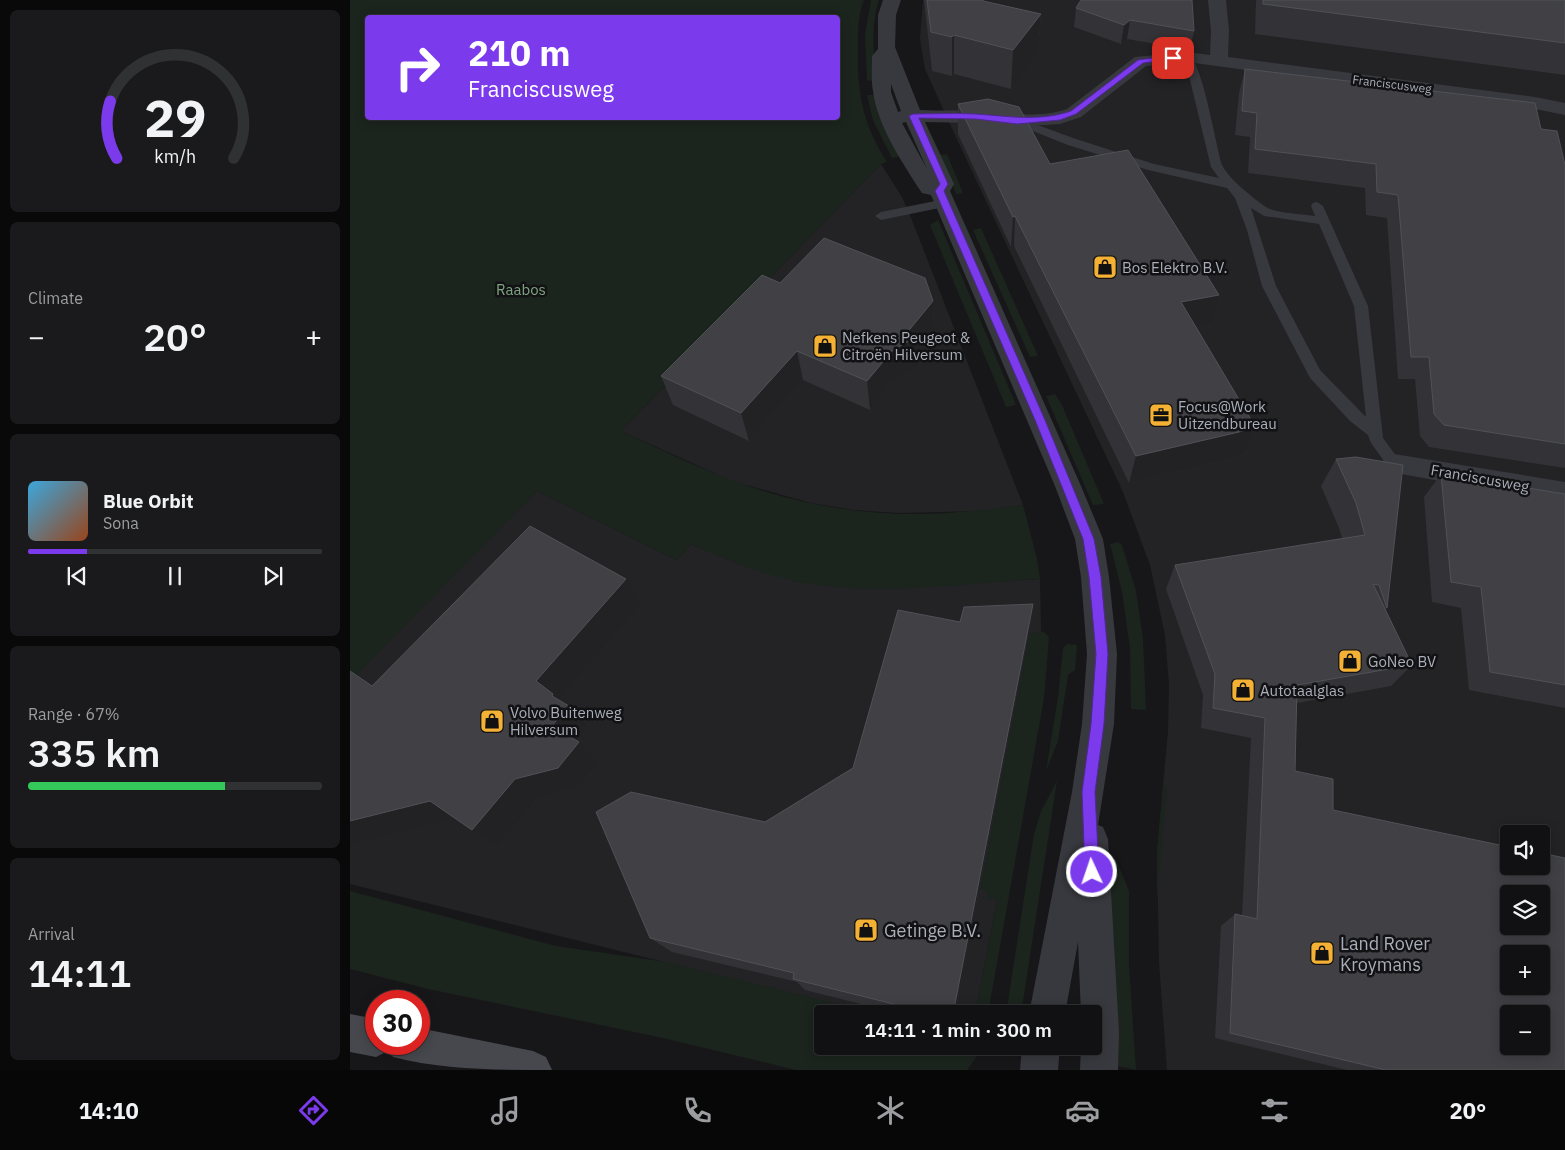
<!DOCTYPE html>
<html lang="en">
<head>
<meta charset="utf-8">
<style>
  :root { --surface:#111113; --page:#1a1a1c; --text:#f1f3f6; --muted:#9c9da0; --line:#303133; --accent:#7c3aed }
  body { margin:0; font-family:"IBM Plex Sans",sans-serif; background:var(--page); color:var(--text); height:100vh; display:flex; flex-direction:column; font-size:19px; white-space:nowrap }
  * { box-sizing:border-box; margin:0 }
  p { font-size:16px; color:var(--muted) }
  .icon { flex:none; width:28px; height:28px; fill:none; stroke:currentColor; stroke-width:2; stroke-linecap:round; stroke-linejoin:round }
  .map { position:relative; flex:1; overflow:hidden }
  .side { display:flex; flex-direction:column; gap:10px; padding:10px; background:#09090a; width:350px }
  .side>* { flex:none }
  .guide { position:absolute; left:15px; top:15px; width:475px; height:105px; border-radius:5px; box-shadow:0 2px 12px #0003,0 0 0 1px var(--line); background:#7c3aed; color:#fff; overflow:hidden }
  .fabs { position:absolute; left:1150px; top:825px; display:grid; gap:10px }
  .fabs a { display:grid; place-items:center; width:50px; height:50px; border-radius:5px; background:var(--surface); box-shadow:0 2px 12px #0003,0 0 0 1px var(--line); font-size:25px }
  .speed { position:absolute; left:15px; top:990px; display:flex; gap:10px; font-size:25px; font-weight:700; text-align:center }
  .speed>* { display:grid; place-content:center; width:65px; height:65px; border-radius:50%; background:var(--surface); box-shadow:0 2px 12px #0003,0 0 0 1px var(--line); line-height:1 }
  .speed .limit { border:8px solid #d22; background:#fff; color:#111 }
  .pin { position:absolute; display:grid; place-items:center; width:42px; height:42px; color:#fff; margin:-21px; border-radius:10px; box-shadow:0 2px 8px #0006 }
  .me { position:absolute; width:55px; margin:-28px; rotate:357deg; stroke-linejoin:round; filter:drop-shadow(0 0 4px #0008) }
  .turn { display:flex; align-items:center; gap:18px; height:105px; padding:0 20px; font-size:22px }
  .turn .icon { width:65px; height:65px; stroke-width:2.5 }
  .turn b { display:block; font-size:35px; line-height:42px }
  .big { font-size:38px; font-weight:600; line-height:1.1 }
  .side .tile { flex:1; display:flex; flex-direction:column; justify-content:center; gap:8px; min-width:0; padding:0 18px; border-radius:8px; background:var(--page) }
  .side .dial { align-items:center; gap:0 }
  .dial svg { height:130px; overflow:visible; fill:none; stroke:var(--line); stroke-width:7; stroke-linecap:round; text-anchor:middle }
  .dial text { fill:var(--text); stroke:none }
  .song { display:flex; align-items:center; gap:15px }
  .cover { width:60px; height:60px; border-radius:8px; background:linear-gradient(135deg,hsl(200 70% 55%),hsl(20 70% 35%)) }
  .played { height:5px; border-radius:2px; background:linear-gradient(90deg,var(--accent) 20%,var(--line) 20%) }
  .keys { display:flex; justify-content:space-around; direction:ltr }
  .heat { display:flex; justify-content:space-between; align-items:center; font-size:28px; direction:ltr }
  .charge { height:8px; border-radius:4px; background:linear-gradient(90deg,#34c759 67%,var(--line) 0) }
  .trip { position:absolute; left:464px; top:1005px; width:288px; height:50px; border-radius:5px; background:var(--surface); box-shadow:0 2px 12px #0003,0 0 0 1px var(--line); font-weight:600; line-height:50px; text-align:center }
  .tab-bar { display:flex; height:80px; justify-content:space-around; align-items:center; background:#070708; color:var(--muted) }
  .tab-bar .icon { width:35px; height:35px }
  .tab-bar .current { color:var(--accent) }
  .tab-bar b { font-size:22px; color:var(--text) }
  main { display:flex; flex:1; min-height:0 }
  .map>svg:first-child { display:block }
  .built { fill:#232326; fill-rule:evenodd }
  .green { fill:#1c241e; fill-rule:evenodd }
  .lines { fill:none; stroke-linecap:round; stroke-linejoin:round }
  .service { fill:#38393e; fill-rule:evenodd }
  .minor { fill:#38393e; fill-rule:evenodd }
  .secondary { fill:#46484e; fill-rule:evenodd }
  .wall { fill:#333337 }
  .shaded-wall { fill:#222225 }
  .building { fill:#404045; stroke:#505257; fill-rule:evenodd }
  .route { fill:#7c3aed; stroke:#51269a }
  .labels { text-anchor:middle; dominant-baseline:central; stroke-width:5; stroke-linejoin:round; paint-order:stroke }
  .far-street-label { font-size:12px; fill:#a9aeb9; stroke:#121214 }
  .poi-label { font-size:15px; fill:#a9aeb9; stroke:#121214; text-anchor:start }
  .park-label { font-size:15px; fill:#7fa481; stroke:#121214 }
  .street-label { font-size:15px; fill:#a9aeb9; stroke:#121214 }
  .near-poi-label { font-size:18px; fill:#a9aeb9; stroke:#121214; text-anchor:start }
</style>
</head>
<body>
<main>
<section class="side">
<div class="tile dial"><svg viewBox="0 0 100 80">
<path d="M14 69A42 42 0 1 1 86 69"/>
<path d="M14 69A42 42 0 0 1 10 34" stroke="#7c3aed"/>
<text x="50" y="56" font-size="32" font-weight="700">29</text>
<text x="50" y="72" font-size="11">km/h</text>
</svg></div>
<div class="tile"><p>Climate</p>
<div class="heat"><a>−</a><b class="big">20°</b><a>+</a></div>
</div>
<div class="tile">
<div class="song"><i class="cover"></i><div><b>Blue Orbit</b><p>Sona</p></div></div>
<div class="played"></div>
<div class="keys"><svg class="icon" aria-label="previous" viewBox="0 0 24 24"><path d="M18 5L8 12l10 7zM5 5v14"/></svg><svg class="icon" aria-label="pause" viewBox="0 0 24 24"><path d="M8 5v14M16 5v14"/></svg><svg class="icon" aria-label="next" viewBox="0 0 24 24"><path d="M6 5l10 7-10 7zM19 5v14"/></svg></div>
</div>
<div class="tile"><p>Range · 67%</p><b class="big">335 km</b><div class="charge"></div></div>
<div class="tile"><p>Arrival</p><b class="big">14:11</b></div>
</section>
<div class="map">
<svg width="1215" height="1070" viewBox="0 0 1215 1070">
  <rect width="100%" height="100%" fill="#171719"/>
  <!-- built -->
  <path class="built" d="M573 0H1215V1070H817L809 963 807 851 818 731 819 685 815 635 800 565 773 492 604 133 575 69 570 39ZM1159 834H1191V866H1159ZM1159 894H1191V926H1159ZM1159 954H1191V986H1159ZM1159 1014H1191V1046H1159Z
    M531 164 552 197 560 215 673 505 632 511 548 513 504 510 461 503 382 481 271 431Z
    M187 491 327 560 341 544 384 562 449 582 503 588H552L690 579 691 632 647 900 625 1014H524L0 884V677Z"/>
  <!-- green -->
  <path class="green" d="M0 0H514C508 14 508 31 508 46 507 92 512 123 537 162L531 164 271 431C308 448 344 466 382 480 449 506 526 518 598 513 623 511 648 508 673 505L687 559 690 579C611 584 528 597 449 582 411 574 376 559 341 544L327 560 187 491 0 682ZM18 18H488V118H18Z
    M521 0H529C520 26 525 53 524 80L517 81 515 34Z
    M517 95H525L551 156 542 158 523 120Z
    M597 154 613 193 606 194 589 155Z
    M588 220 666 405 656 407 580 225Z
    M631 228 688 356 680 357 623 230Z
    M705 394 712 405 754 504 743 505 696 396Z
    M768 542 772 545 786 591 793 638 796 710 781 709 780 648 772 592 760 544Z
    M694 632 699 637 694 698 638 1014H625L647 900 637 898 638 891 630 889 680 633Z
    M717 644 727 645 725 670 718 675 708 741 696 771 708 697 713 648Z
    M707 781 671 1014H656L684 834 691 811Z
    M814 786 817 787 807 899V851Z
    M766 859 779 891V965L786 1070 767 1066 759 901Z
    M0 891 206 946 317 962 489 1004 520 1014H472V1046H631L625 1059 617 1070H446L313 1038 78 989 0 969Z"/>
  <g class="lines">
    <!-- service -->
    <path class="service" d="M837 54C852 57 866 147 872 165 878 178 904 199 916 207 925 213 953 214 965 216L961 206 963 203 967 202 973 206 1018 306 1033 438 1052 464 1049 468 1044 470 1039 468 1021 443 1018 435 1000 421 960 378 912 286 897 230 885 198 877 188 798 170 718 145 663 123 661 121 667 118 671 119 726 139 804 164 869 178 861 167 840 80 832 57ZM901 208 914 216 969 224 1004 306 1016 417 970 370 926 286Z
      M595 199 599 200 601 203 599 206 531 220 525 216 531 212Z"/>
    <!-- minor -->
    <path class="minor" d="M533 0H551L546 15 545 47 570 110C589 111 607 110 625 111 655 113 687 119 717 109L785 57 837 52 860 55 861 31 858 0H876L879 31 878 57 1185 97 1215 103V115L1185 109 837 62 796 66 731 117 710 124 667 127 626 123 575 122 604 184 600 191 731 486 753 539 759 577 767 654 764 724 748 825 753 827 758 839 769 1032 768 1070H730L731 1046H742V1014H731L728 942 715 1014H679L722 792 732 724 737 654 731 577 725 539 705 486 581 195 572 193C553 164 527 125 523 91 521 80 522 68 522 56L528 49V15ZM541 84 551 111 548 112 541 92ZM556 122 577 169 552 123Z
      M1044 454 1215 482V504L1035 471 1031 464 1035 457Z
      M672 1046H710L708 1070H670Z"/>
    <!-- secondary -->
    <path class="secondary" d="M0 1014 26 1019V1044H69V1028L183 1051 196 1057 202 1070C150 1070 92 1070 43 1057L40 1050 26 1057 0 1052Z"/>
  </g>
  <!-- wall -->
  <path class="wall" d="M574 0H648L647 4 691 14 688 53 661 89 604 74 602 76 582 71Z
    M906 0H1215V75L905 34Z
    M726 8 844 31 840 50 777 39 771 44 724 27Z
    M895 69 1191 129 1215 165V468L1079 447 1070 436 1065 379H1048L1037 218 1016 215 1015 188 898 173 900 137 885 135 889 93Z
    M608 104 700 164 860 324 846 327 906 428 894 455 779 483 664 246 661 247 608 134Z
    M430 283 583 301 584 330 567 352V366L544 380 520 410 453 380 399 441 323 405 311 376Z
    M1006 457 1037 608 1035 610 1062 665 1041 686 947 703 945 771 983 810 1215 1070H997L865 1038 871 926 885 914 892 916 901 738 851 728 853 695 816 589 825 565 992 538 989 528 971 486 986 459Z
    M1091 474 1215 494V708L1119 690 1111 608 1082 602 1074 497Z
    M678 635 605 1014H551L455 990 447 982 322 952 300 938 415 822 503 768Z"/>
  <!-- shaded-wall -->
  <path class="shaded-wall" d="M627 0H648L647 21Z
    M691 14 688 53 661 89 663 50Z
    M780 20 777 39 771 44 774 25Z
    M604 35V74L602 76V37Z
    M665 216 664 246 661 247 663 217Z
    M869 295 860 324 823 332 831 302Z
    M583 301 584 330 567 352V366L544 380 520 410 517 381Z
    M447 351 453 380 399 441 391 413Z
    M906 428 894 455 779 483 786 456Z
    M276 579 290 603 208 699 217 708 219 706 237 726 221 746 202 726 186 681Z
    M683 604 678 635 605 1014H603Z
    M229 742 248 761 227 786 187 797 147 845 122 830 165 779Z
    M80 801 106 817 0 844V821Z"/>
  <!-- building -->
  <path class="building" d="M577 0H633V1L691 14 663 50 604 35 602 37 581 32Z
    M731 0H842L844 31 780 20 774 25 726 8Z
    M913 0H1215V43L913 4Z
    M895 69 1185 103 1191 129 1207 131 1215 165V444L1094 425 1084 414 1079 357H1061L1048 195 1027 192 1026 164 905 149 907 113 892 111Z
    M638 99 669 107 700 164 778 150 869 295 831 302 906 428 786 456 665 216 663 217 608 104Z
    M474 238 575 278 583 301 556 334 566 337 542 351 517 381 447 351 391 413 311 376 412 275 430 283Z
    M1006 457 1053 465 1037 608 1029 585 1023 584 1062 665 947 685 945 771 983 779V810L1159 847V866H1191V853L1215 858V1070H1036L880 1033 885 914 907 919 915 718 863 708 865 674 825 565 1015 535 1006 503 986 459ZM1159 894H1191V926H1159ZM1159 954H1191V986H1159ZM1159 1014H1191V1046H1159Z
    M1091 474 1215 494V685L1140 672 1131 587 1101 582Z
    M180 526 276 579 186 681 203 694 202 696 219 706 202 726 229 742 208 768 165 779 122 830 80 801 0 821V671L22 686Z
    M683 604 603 1014H584L443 979 444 973 300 938 246 812 281 792 415 822 503 768 548 610 610 622 614 607Z"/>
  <!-- route -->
  <path class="route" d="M823 55 825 56V59L793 63 726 114 710 120 667 124 626 119 569 118 598 184 594 191 695 420 744 539 751 577 758 654 754 724 745 792 749 872 747 877 742 879 737 877 735 872 732 792 741 724 746 654 739 577 733 539 685 420 585 191 590 184 559 116 563 114C584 114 605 113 625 114 658 116 689 122 721 111L788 60Z"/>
  <!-- icons -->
  <defs>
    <g id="shop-square" transform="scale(1.25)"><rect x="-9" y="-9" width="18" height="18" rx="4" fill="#f5b133" stroke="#121214"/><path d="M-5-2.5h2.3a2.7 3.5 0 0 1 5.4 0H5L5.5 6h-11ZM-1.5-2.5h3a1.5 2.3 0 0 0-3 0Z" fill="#111"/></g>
    <g id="office-square" transform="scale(1.25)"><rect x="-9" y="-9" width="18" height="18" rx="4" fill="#f5b133" stroke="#121214"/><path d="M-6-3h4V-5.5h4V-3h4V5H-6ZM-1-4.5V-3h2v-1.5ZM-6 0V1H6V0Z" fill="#111"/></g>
  </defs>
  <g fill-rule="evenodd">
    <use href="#shop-square" x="755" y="267"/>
    <use href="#shop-square" x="475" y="346"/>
    <use href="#office-square" x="811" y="415"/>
    <use href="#shop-square" x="1000" y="661"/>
    <use href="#shop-square" x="893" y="690"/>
    <use href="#shop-square" x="142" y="721"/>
    <use href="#shop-square" x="516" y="930"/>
    <use href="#shop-square" x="972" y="953"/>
  </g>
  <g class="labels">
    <!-- far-street labels -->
    <g class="far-street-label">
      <text transform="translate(1042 84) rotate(7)">Franciscusweg</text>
    </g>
    <!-- poi labels -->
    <g class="poi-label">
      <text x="772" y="267">Bos Elektro B.V.</text>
      <text x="492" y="337">Nefkens Peugeot &amp;<tspan x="492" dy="17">Citroën Hilversum</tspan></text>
      <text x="828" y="406">Focus@Work<tspan x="828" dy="17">Uitzendbureau</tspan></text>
      <text x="1018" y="661">GoNeo BV</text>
      <text x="910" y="690">Autotaalglas</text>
      <text x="160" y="712">Volvo Buitenweg<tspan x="160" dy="17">Hilversum</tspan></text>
    </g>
    <!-- park labels -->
    <g class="park-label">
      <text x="171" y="289">Raabos</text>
    </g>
    <!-- street labels -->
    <g class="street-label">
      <text transform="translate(1130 478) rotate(10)">Franciscusweg</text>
    </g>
    <!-- near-poi labels -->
    <g class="near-poi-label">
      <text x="534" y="930">Getinge B.V.</text>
      <text x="990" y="943">Land Rover<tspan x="990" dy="21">Kroymans</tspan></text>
    </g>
  </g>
</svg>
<div class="fabs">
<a><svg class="icon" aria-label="sound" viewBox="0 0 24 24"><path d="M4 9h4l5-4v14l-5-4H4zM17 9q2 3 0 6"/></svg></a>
<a><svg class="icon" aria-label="layers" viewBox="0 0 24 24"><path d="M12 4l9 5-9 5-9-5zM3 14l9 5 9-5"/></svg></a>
<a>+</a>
<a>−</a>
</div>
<div class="speed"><div class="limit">30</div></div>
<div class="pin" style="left:823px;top:58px;background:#d93025"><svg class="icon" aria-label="arrive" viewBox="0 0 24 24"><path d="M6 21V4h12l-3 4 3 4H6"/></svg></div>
<svg class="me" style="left:742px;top:872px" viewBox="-20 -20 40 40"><circle r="17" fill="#7c3aed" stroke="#fff" stroke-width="3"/><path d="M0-11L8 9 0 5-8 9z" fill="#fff"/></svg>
<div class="trip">14:11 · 1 min · 300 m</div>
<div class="guide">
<div class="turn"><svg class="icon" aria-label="right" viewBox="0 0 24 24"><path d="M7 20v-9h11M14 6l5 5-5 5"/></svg><div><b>210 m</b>Franciscusweg</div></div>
</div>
</div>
</main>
<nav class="tab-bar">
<b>14:10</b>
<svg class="icon current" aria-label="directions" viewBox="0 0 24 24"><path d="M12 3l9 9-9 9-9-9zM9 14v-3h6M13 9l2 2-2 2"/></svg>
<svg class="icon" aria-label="music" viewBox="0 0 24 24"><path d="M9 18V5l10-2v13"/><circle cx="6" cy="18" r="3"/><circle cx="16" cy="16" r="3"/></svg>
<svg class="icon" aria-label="phone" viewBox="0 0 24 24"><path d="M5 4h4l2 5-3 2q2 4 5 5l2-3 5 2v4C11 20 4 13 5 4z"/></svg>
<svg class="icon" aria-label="climate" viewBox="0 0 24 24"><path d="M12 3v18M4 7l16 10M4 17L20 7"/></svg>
<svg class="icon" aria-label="car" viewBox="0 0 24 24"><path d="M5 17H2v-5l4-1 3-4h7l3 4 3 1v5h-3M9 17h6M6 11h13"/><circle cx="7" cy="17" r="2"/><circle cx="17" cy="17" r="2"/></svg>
<svg class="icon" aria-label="filters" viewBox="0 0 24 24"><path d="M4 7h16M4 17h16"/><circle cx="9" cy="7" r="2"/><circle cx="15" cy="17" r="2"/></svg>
<b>20°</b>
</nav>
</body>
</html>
